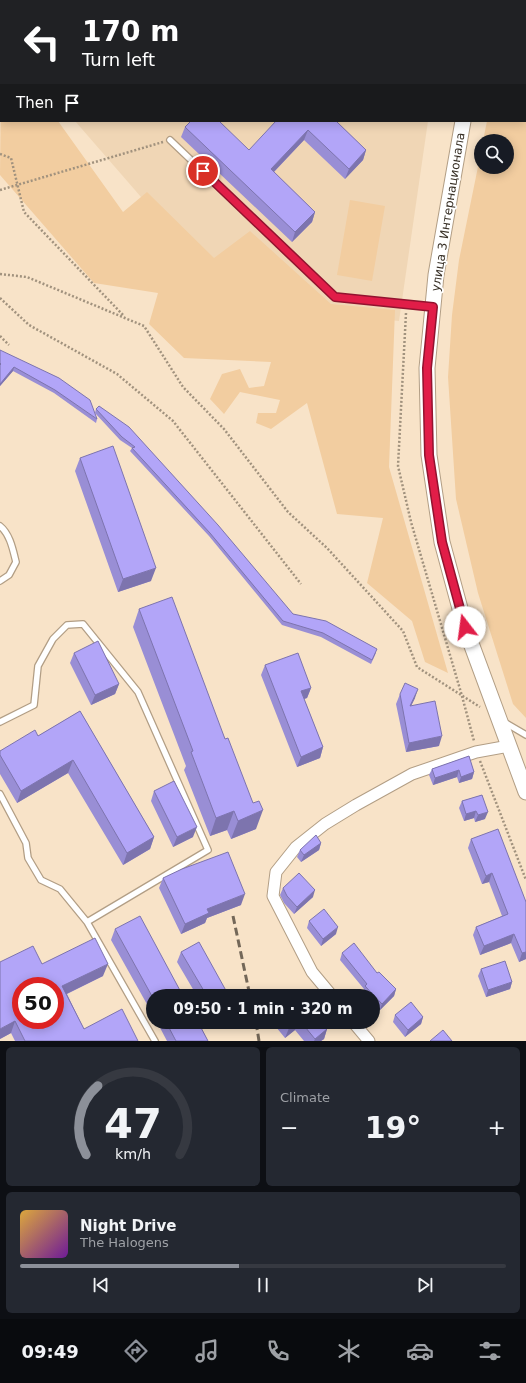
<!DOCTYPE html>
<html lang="en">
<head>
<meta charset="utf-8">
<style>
  :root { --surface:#171b24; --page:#242831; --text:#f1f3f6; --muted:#9ea1a6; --line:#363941; --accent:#8c9099 }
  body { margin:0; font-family:"DejaVu Sans",sans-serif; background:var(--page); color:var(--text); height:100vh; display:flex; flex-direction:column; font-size:15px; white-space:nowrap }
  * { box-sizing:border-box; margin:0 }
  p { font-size:13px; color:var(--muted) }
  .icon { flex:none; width:22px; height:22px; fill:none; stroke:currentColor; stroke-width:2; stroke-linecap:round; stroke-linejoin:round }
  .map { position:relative; height:1041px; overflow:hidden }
  .drawer { display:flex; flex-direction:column; gap:6px; padding:6px; background:#0d0f14; flex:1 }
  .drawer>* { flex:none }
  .top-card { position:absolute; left:0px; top:0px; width:526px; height:122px; box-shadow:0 2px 10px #0003; background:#202124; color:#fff; overflow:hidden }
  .controls { position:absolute; left:474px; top:134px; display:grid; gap:8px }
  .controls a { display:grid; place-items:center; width:40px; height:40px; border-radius:50%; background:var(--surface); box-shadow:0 2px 10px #0003; font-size:20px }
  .speed { position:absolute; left:12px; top:977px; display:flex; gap:8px; font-size:20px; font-weight:700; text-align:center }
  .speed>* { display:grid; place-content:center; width:52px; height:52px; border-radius:50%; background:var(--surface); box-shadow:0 2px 10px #0003; line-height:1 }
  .speed .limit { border:6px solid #d22; background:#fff; color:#111 }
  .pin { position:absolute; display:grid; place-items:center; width:34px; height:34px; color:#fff; margin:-17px; border:2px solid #fff; border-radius:50%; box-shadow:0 1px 4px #0007 }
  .me { position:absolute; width:44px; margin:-22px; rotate:345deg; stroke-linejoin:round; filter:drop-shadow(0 0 3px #0008) }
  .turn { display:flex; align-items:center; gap:14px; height:84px; padding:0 16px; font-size:18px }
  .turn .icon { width:52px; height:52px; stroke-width:2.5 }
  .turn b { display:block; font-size:28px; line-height:34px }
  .then { display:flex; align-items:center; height:38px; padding:0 16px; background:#0003; gap:8px; font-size:15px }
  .big { font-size:30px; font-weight:700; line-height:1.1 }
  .drawer .tile { flex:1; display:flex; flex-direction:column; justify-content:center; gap:6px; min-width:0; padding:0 14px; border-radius:6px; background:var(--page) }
  .drawer .dial { align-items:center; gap:0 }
  .dial svg { height:104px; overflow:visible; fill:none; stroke:var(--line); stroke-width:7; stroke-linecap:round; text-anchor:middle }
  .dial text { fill:var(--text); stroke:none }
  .song { display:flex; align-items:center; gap:12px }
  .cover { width:48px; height:48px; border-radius:6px; background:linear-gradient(135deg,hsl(40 70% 55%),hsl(280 70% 35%)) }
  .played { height:4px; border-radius:2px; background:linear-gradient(90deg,var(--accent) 45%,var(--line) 45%) }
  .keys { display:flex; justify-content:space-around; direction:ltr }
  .heat { display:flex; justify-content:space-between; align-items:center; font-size:22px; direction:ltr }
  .drawer .tiles { flex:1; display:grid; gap:6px; grid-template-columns:1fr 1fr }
  .tile:last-child { grid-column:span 2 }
  .trip { position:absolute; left:146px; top:989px; width:234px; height:40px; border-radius:20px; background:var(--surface); box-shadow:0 2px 10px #0003; font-weight:700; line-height:40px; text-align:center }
  .menu { display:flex; height:64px; justify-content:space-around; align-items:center; background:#090b0e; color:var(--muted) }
  .menu .icon { width:28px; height:28px }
  .menu .on { color:var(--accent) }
  .menu b { font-size:18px; color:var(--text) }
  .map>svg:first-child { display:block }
  .built { fill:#f0d6b5 }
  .green { fill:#f2cda0 }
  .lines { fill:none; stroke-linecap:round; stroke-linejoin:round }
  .lane-casing { stroke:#b29e85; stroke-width:8 }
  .street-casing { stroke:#b29e85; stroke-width:13 }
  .secondary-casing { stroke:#b29e85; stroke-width:17 }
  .path { stroke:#a1927e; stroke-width:2.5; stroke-dasharray:2 2; stroke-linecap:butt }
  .lane { stroke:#fff; stroke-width:5.5 }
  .street { stroke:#fff; stroke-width:11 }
  .secondary { stroke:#fff; stroke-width:15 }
  .rail { stroke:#736758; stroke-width:3; stroke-dasharray:8 4; stroke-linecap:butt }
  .wall { fill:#998ed5 }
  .shaded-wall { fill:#7d74ae }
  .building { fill:#b2a5f8; stroke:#7d74ae; fill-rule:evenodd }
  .route-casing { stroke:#92132f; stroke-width:10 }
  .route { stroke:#e11d48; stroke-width:7 }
  .labels { text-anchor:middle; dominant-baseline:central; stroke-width:3.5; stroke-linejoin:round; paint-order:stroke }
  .street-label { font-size:12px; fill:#383026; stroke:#fff }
</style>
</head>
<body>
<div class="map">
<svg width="526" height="1041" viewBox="0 0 526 1041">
  <rect width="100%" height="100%" fill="#f8e3c8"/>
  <!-- built -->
  <path class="built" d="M75 121H428L399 321 321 313 207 273Z"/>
  <!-- green -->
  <path class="green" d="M1 84V121H58L123 212 147 192 214 258 250 231 331 304 395 310 389 467 448 673 425 662 412 621 367 583 383 518 337 514 307 403 271 429 256 423 258 413H276L280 400 240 392 224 414 210 399 222 374 240 369 249 388 264 386 271 362 184 358 149 324 158 293 94 283 0 175Z
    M525 88H526V718L513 704 478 593 456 499 448 377 452 315 459 260 481 152V167H507V141H483L487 121H525Z
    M350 200 385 206 372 281 337 275Z"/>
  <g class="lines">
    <!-- lane casing -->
    <g class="lane-casing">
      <path id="lane" d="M170 140 335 297 433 307
        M0 526C10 534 13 550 16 562L9 575 0 581
        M0 722 34 705 38 666 53 639 67 625 83 624 138 692 208 850 87 922
        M504 722 526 735
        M0 794 26 843 28 858 41 880 60 889 87 922 155 1041"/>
    </g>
    <!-- street casing -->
    <g class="street-casing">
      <path id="street" d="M192 0 199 1
        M221 1V0
        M525 78H526
        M332 996 312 972 273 896 276 872 296 847 325 824 356 805 412 774 476 752 509 746
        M353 1022 369 1041"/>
    </g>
    <!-- secondary casing -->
    <g class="secondary-casing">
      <path id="secondary" d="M484 1V0
        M463 121 436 275 427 368 429 455 442 542 465 627 526 792"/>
    </g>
    <!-- path -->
    <path class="path" d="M0 154 11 158 24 212 124 316
      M0 190 163 142
      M0 274 27 277 144 326 183 387 224 429 288 512 327 548 403 631 417 667 480 707
      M0 298 29 325 117 374 173 421 301 584
      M406 313 398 466 411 522 462 696 474 741
      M0 336 9 345
      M480 761 526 880"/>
    <!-- lane -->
    <use href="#lane" class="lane"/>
    <!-- street -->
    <use href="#street" class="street"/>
    <!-- secondary -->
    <use href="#secondary" class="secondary"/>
    <!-- rail -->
    <path class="rail" d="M233 916 250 996
      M256 1022 259 1041"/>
  </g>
  <!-- wall -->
  <path class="wall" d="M7 0H46L47 1H7Z
    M336 121 366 150 363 160 345 179 304 140 274 172 315 212 312 222 292 242 181 137 185 127 249 150Z
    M0 350 97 419 96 423 54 393 13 371 0 386Z
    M99 406 293 614 376 653 371 664 321 637 282 625 209 536 130 451 132 448 120 440 95 413 96 409Z
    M80 458 151 581 118 592 75 471Z
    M139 609 256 829 231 839 227 830 210 836 184 770 186 766 133 627Z
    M74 653 119 684 115 694 91 705 70 663Z
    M265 665 311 688 307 698 304 699 323 747 320 758 297 767 261 675Z
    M400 694 415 698 411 706 439 746 406 752 396 704Z
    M80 711 154 837 150 849 123 865 68 773 17 803 0 774V751L38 736Z
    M469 756 474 772 472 779 459 783 457 777 433 785 429 775 432 769Z
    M154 791 193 837 173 847 151 801Z
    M482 795 485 819 475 822 474 818 464 821 459 808 462 801Z
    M471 839 526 902V959L519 962 511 943 480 955 473 935 476 927 502 916 489 882 482 884 468 848Z
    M321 843 319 850 301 862 297 857 300 850Z
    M163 878 241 905 207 918 205 923 181 934 159 888Z
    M283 888 313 897 294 914 284 903 280 895Z
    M309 921 336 934 321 946 307 928Z
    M115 929 153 996V1015L111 940Z
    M181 952 229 996H197L177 962Z
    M342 953 377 973 396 989 394 996 380 1010 373 1004V996H365L362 993 364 989 340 960Z
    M42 964 103 976 67 994 84 1029 138 1041H15L11 1033 0 1039Z
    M481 969 512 982 510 989 486 997 478 976Z
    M395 1015 423 1017 421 1024 405 1037 393 1022Z
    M157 1022H198L208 1041H167Z
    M278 1022H321L327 1029 324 1039 321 1041H304L295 1030 285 1038 276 1027Z"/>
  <!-- shaded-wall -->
  <path class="shaded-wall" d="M343 0H381L380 1H343Z
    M308 130 304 140 267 179 271 169Z
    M366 150 363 160 345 179 349 169Z
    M315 212 312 222 292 242 295 232Z
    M14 367 13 371 0 386V384Z
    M156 568 151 581 118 592 123 579Z
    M119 684 115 694 91 705 95 695Z
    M311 688 307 698 297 701 301 691Z
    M418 689 415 698 406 716 410 706Z
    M442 736 439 746 406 752 409 743Z
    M323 747 320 758 297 767 301 757Z
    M73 760 68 773 17 803 21 791Z
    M459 770 457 777 433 785 435 778Z
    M474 772 472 779 459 783 461 777Z
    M263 810 256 829 231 839 238 821Z
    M234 811 227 830 210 836 216 818Z
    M476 811 474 818 464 821 466 814Z
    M488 812 485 819 475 822 478 815Z
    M197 827 193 837 173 847 177 837Z
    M154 837 150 849 123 865 127 853Z
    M321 843 319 850 301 862 304 855Z
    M492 873 489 882 482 884 486 876Z
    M315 890 313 897 294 914 297 907Z
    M245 894 241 905 207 918 205 923 181 934 185 924 207 909Z
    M338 927 336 934 321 946 323 939Z
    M514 934 511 943 480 955 484 946Z
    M526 952V959L519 962 522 953Z
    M108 964 103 976 58 998 62 986Z
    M512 982 510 989 486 997 488 990Z
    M396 989 394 996 380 1010 382 1004Z
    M423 1017 421 1024 405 1037 408 1030Z
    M15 1021 11 1033 0 1039V1029Z
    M296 1022H298L295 1030 285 1038 289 1028Z
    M327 1029 324 1039 321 1041H314L315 1039Z"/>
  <!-- building -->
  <path class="building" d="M15 0H46L47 1H16Z
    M50 0H63L64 1H48Z
    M300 0H314V1H301Z
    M410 0H456V1H410Z
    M191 121H219L249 150 276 121H336L366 150 349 169 308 130 271 169 315 212 295 232 185 127Z
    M0 350 59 378 90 400 97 419 55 390 14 367 0 384V365L1 364 0 363Z
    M99 406 129 427 218 525 293 614 326 621 377 649 372 660 323 633 283 621 210 533 132 448 135 447 122 437 96 409Z
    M113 446 156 568 123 579 80 458Z
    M172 597 225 739 228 738 253 803 259 801 263 810 238 821 234 811 216 818 191 752 193 751 139 609Z
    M98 641 119 684 95 695 74 653Z
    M298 653 311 688 301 691 323 747 301 757 265 665Z
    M405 683 418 689 410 706 435 701 442 736 409 743 400 694Z
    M80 711 154 837 127 853 73 760 21 791 0 755V751L35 730 38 736Z
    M469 756 474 772 461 777 459 770 435 778 432 769Z
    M174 781 197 827 177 837 154 791Z
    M482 795 488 812 478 815 476 811 466 814 462 801Z
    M498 829 526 902V952L522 953 514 934 484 946 476 927 508 914 492 873 486 876 471 839Z
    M316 835 321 843 304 855 300 850Z
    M228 852 245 894 207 909 209 913 185 924 163 878 182 869Z
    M299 873 315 890 297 907 287 896 283 888Z
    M324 909 338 927 323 939 309 921Z
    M140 916 183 996H153V998L115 929Z
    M95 938 108 964 62 986 84 1029 122 1009 138 1041H25L15 1021 0 1029V962L33 946 42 964ZM21 986H55V1020H21Z
    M199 942 229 996H207L181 952Z
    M354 943 377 973 379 972 396 989 382 1004 365 986 367 984 342 953Z
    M505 961 512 982 488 990 481 969Z
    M411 1002 423 1017 408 1030 395 1015Z
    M166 1022H198L208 1041H176Z
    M284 1022H296L289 1028Z
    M301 1022H321L327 1029 315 1039Z
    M443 1030 452 1041H430Z"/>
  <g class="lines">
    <!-- route casing -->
    <g class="route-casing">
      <path id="route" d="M203 171 335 297 433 307 427 368 429 455 442 542 465 627"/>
    </g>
    <!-- route -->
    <use href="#route" class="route"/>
  </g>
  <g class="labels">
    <!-- street labels -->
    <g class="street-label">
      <text transform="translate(448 212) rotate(-81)">улица 3 Интернационала</text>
    </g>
  </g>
</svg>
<div class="controls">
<a><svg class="icon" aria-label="search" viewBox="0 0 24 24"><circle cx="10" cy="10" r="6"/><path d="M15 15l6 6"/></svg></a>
</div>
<div class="speed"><div class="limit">50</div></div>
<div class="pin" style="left:203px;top:171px;background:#d93025"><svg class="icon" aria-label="arrive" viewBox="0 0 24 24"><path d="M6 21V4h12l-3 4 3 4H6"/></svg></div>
<svg class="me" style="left:465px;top:627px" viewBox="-20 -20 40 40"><circle r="19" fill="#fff"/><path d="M0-13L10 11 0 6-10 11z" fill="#e11d48"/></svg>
<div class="trip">09:50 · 1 min · 320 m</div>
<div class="top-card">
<div class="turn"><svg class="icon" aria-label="left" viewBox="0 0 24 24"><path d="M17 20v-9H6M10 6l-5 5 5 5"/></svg><div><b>170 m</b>Turn left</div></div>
<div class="then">Then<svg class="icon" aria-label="arrive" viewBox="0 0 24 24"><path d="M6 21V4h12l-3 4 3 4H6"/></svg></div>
</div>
</div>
<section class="drawer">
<div class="tiles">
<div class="tile dial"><svg viewBox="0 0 100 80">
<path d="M14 69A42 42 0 1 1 86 69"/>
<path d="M14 69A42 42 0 0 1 23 16" stroke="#8c9099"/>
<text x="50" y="56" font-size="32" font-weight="700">47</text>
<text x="50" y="72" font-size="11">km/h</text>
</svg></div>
<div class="tile"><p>Climate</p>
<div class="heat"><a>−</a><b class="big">19°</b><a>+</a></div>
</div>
<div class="tile">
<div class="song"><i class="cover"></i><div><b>Night Drive</b><p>The Halogens</p></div></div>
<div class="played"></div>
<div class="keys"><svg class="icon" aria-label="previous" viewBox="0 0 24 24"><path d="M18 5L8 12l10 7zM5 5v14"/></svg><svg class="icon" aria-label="pause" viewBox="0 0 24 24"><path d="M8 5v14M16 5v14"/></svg><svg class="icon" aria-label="next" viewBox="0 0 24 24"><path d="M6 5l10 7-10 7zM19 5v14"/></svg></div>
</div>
</div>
</section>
<nav class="menu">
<b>09:49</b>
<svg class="icon on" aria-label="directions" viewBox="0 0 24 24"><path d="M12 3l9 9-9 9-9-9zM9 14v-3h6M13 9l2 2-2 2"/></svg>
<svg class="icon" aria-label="music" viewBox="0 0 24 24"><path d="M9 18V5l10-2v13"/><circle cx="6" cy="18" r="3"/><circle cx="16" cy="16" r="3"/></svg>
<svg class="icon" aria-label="phone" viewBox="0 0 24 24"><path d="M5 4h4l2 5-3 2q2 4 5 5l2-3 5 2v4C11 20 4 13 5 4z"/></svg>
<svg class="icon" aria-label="climate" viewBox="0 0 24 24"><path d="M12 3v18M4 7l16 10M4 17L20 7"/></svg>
<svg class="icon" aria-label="car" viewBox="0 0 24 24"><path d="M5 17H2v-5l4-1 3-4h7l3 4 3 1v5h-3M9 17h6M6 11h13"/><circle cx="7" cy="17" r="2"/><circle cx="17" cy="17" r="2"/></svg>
<svg class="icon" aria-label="filters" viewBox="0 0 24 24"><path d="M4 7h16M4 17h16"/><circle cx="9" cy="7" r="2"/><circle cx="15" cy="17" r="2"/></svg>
</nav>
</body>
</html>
